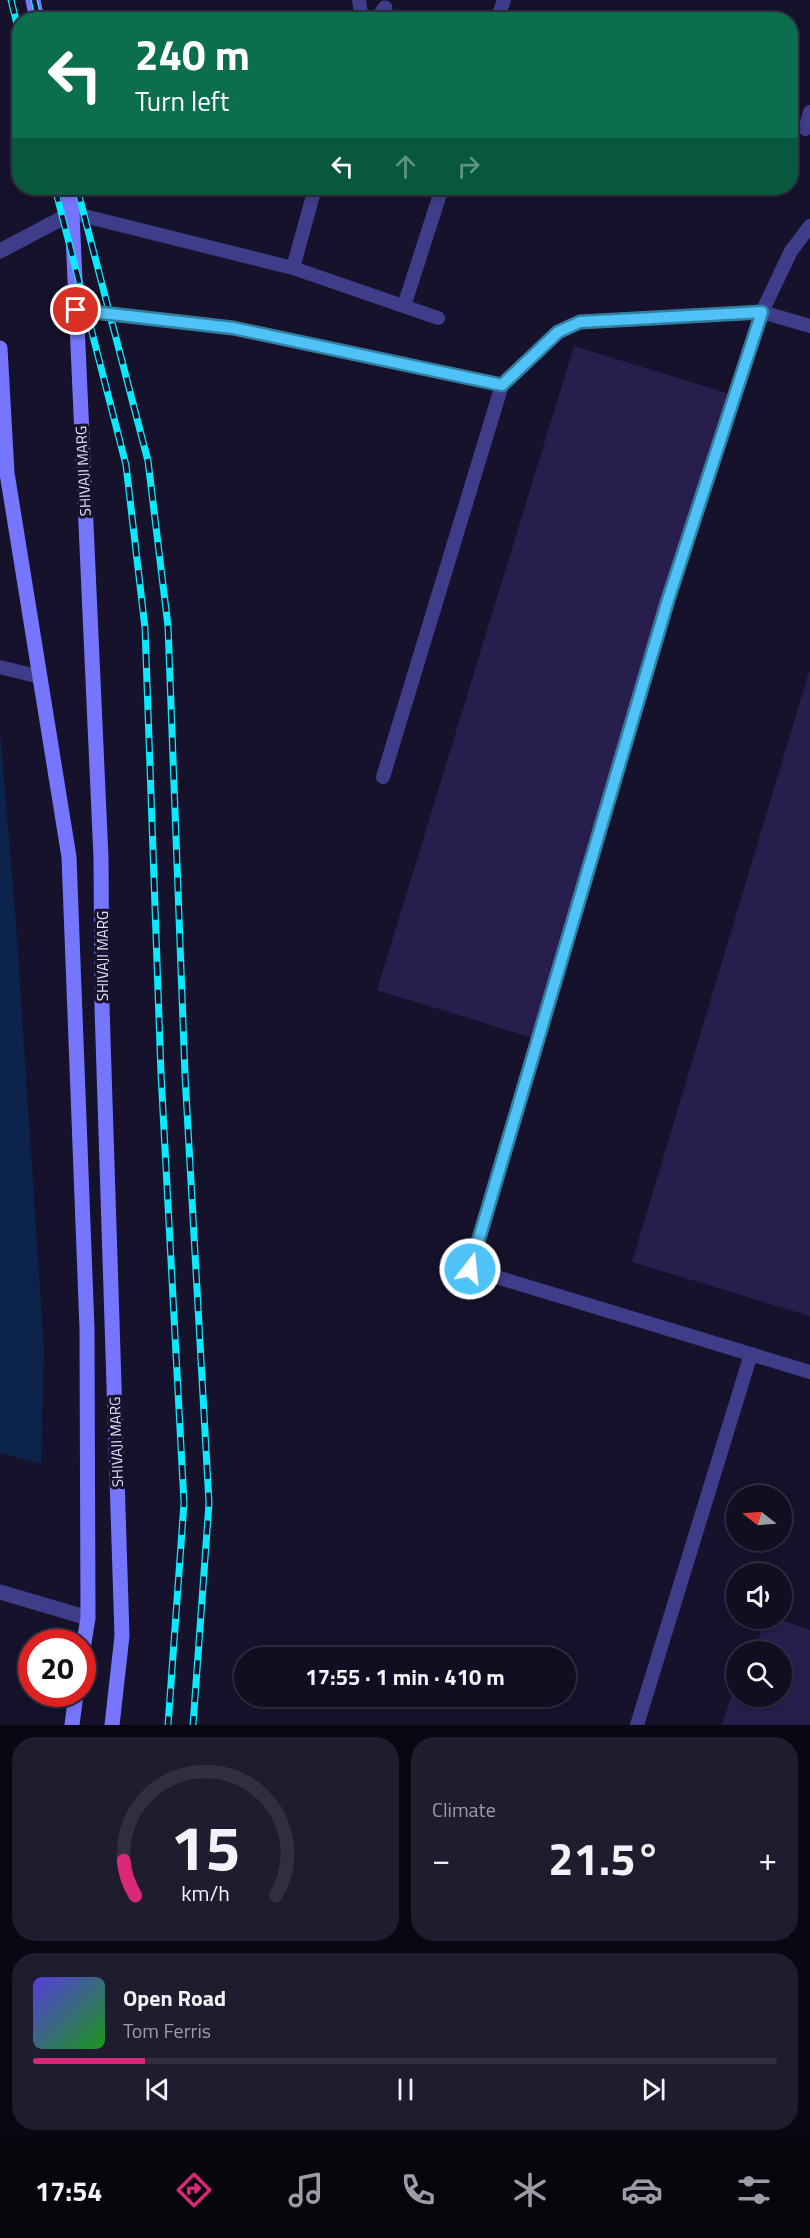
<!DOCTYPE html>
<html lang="en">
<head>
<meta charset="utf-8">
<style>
  :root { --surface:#100e21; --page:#1e1c2e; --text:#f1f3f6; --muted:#9c9ca5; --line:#302e3f; --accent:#db2777 }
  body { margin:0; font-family:"Titillium Web",sans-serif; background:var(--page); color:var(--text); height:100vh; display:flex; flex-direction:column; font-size:22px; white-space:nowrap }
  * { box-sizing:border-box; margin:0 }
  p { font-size:20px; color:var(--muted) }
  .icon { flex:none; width:33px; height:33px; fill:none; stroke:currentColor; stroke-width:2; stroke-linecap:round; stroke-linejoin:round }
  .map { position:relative; height:1725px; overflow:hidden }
  .panel { display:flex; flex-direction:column; gap:12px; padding:12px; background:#090812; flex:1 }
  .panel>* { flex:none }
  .guide { position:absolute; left:12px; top:12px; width:786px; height:183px; border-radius:24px; box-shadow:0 3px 9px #0003,0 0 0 2px var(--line); background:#0b6e4f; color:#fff; overflow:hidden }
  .needle { width:39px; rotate:287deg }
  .fabs { position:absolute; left:726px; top:1485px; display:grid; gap:12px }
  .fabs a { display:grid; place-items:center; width:66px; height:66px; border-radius:50%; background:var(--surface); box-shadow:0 3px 9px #0003,0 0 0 2px var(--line); font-size:30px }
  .speed { position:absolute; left:18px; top:1629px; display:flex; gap:12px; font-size:30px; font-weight:700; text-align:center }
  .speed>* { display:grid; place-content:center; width:78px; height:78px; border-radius:50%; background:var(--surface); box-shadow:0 3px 9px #0003,0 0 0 2px var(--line); line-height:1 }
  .speed .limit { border:9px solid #d22; background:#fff; color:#111 }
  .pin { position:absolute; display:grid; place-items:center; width:51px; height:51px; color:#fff; margin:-26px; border:3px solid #fff; border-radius:50%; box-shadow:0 2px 6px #0007 }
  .me { position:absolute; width:66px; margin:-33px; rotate:16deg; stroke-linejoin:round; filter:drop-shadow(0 0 4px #0008) }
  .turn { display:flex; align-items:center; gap:21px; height:126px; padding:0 24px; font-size:27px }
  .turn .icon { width:78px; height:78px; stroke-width:2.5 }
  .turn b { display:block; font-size:42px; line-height:51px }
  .lanes { display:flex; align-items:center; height:57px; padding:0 24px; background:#0003; justify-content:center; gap:30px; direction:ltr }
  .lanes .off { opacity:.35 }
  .big { font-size:45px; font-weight:700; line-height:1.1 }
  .panel .tile { flex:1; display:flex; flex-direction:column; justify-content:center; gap:9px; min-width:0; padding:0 21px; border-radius:24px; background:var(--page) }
  .panel .dial { align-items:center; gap:0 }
  .dial svg { height:156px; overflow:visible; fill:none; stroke:var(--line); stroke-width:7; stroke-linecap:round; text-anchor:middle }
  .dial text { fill:var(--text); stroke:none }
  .song { display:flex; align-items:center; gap:18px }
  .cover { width:72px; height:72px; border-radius:9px; background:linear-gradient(135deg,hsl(250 70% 55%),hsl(120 70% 35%)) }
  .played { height:6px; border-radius:3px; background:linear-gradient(90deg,var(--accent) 15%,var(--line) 15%) }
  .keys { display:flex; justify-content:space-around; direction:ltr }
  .heat { display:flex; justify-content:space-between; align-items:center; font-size:33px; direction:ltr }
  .panel .tiles { flex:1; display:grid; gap:12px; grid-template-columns:1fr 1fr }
  .tile:last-child { grid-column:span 2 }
  .trip { position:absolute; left:234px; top:1647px; width:342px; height:60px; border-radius:30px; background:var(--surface); box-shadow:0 3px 9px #0003,0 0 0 2px var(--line); font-weight:700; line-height:60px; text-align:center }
  .tab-bar { display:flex; height:96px; justify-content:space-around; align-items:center; background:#06060d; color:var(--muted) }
  .tab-bar .icon { width:42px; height:42px }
  .tab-bar .selected { color:var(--accent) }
  .tab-bar b { font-size:27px; color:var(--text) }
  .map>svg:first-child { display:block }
  .water { fill:#0c244b }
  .building { fill:#271e4d }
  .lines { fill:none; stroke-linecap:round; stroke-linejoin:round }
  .service { stroke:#3f3d8a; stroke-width:14 }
  .minor { stroke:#3f3d8a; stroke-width:15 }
  .secondary { stroke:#7675fe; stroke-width:15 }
  .rail-casing { stroke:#0be9fd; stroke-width:7 }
  .rail { stroke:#16122c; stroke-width:4.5; stroke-dasharray:14; stroke-linecap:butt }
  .route-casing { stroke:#337fa1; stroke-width:15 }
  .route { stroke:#4fc3f7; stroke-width:10 }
  .labels { text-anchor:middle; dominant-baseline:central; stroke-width:6; stroke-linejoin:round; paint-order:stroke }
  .street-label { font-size:15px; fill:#e0ddff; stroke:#16122c }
</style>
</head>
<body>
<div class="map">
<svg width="810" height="1725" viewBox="0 0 810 1725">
  <rect width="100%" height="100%" fill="#16122c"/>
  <!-- water -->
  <path class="water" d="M0 733 15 910 44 1351 41 1464 0 1453Z"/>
  <!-- building -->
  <path class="building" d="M574 346 730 394 533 1038 377 990Z
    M809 672H810V1316L632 1262Z
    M765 1618H776L810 1630V1725H722L736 1683V1696H782V1652H768L770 1645 758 1641Z"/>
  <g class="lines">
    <!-- service -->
    <path class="service" d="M359 0 362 20
      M497 20 504 0
      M805 129 810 112
      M72 213 293 268 438 318
      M810 226 791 251 762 312 667 600 470 1269 810 1372
      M293 268 315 188
      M404 306 442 188
      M76 310 233 328 502 385 383 777
      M502 385 558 332 580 322 762 312 810 326
      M0 667 40 677
      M637 1725 751 1354"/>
    <!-- minor -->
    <path class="minor" d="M362 19 378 18 385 8
      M0 251 72 213
      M0 1592 88 1618"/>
    <!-- secondary -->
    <path class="secondary" d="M33 0 37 20
      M67 188 72 213 101 858 102 1007 122 1636 112 1725
      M0 348 7 473 69 857 87 1329 88 1618 82 1655
      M72 1725 76 1694"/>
    <!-- rail casing -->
    <g class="rail-casing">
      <path id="rail" d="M11 0 20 36
        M34 0 39 20
        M55 188 126 465 145 628 161 1074 184 1503 168 1725
        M77 188 148 461 168 626 185 1075 209 1503 193 1725"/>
    </g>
    <!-- rail -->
    <use href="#rail" class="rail"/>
  </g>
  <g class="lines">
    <!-- route casing -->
    <g class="route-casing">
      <path id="route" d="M76 310 233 328 502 385 558 332 580 322 762 312 668 600 470 1269"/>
    </g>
    <!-- route -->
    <use href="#route" class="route"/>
  </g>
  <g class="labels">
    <!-- street labels -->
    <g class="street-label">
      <text transform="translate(83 471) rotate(-93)">SHIVAJI MARG</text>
      <text transform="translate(102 956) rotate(-90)">SHIVAJI MARG</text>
      <text transform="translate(116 1442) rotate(-92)">SHIVAJI MARG</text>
    </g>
  </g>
</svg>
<div class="fabs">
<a><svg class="needle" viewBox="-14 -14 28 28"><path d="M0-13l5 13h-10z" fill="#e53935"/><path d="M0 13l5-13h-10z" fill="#9c9ca5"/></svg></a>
<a><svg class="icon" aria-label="sound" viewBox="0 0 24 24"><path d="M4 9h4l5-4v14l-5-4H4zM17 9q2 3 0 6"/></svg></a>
<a><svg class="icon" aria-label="search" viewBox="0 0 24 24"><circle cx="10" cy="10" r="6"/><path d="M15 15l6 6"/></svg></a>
</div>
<div class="speed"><div class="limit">20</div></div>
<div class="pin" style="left:76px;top:310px;background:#d93025"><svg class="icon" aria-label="arrive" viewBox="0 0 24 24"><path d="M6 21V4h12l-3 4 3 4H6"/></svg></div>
<svg class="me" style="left:470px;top:1269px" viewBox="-20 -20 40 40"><circle r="17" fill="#4fc3f7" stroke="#fff" stroke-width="3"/><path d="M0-11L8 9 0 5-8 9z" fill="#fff"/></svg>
<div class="trip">17:55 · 1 min · 410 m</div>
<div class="guide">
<div class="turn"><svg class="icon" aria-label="left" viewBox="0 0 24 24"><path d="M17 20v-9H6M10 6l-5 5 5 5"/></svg><div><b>240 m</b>Turn left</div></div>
<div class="lanes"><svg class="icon" aria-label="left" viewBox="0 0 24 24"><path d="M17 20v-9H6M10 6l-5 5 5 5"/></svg><svg class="icon off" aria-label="ahead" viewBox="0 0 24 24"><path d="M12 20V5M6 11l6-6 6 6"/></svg><svg class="icon off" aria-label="right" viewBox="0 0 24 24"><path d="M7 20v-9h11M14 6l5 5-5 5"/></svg></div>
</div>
</div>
<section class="panel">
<div class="tiles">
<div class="tile dial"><svg viewBox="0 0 100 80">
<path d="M14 69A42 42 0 1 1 86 69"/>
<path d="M14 69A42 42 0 0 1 8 51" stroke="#db2777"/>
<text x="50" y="56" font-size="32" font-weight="700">15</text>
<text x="50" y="72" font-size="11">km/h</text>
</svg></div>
<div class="tile"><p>Climate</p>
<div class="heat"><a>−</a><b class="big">21.5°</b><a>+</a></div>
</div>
<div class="tile">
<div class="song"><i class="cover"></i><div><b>Open Road</b><p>Tom Ferris</p></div></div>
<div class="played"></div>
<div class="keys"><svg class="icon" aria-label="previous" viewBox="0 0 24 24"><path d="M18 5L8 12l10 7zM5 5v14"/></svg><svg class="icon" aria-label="pause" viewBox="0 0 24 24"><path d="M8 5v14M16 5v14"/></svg><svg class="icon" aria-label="next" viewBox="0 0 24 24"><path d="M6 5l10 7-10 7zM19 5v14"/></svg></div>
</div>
</div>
</section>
<nav class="tab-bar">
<b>17:54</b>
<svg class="icon selected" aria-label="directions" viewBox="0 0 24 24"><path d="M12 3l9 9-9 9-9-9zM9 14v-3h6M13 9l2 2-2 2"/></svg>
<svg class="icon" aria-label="music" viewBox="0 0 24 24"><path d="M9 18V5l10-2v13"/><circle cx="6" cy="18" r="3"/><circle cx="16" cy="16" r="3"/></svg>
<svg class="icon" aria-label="phone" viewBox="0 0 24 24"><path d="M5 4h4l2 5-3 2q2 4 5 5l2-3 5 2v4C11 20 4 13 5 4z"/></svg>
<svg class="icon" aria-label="climate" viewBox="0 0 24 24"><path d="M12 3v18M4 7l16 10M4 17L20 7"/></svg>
<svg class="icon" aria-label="car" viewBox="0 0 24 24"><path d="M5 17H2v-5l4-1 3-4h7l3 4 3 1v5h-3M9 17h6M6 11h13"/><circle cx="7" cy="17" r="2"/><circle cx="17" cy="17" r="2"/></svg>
<svg class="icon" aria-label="filters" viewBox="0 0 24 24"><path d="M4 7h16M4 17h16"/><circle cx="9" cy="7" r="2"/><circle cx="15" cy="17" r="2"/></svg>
</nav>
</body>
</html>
